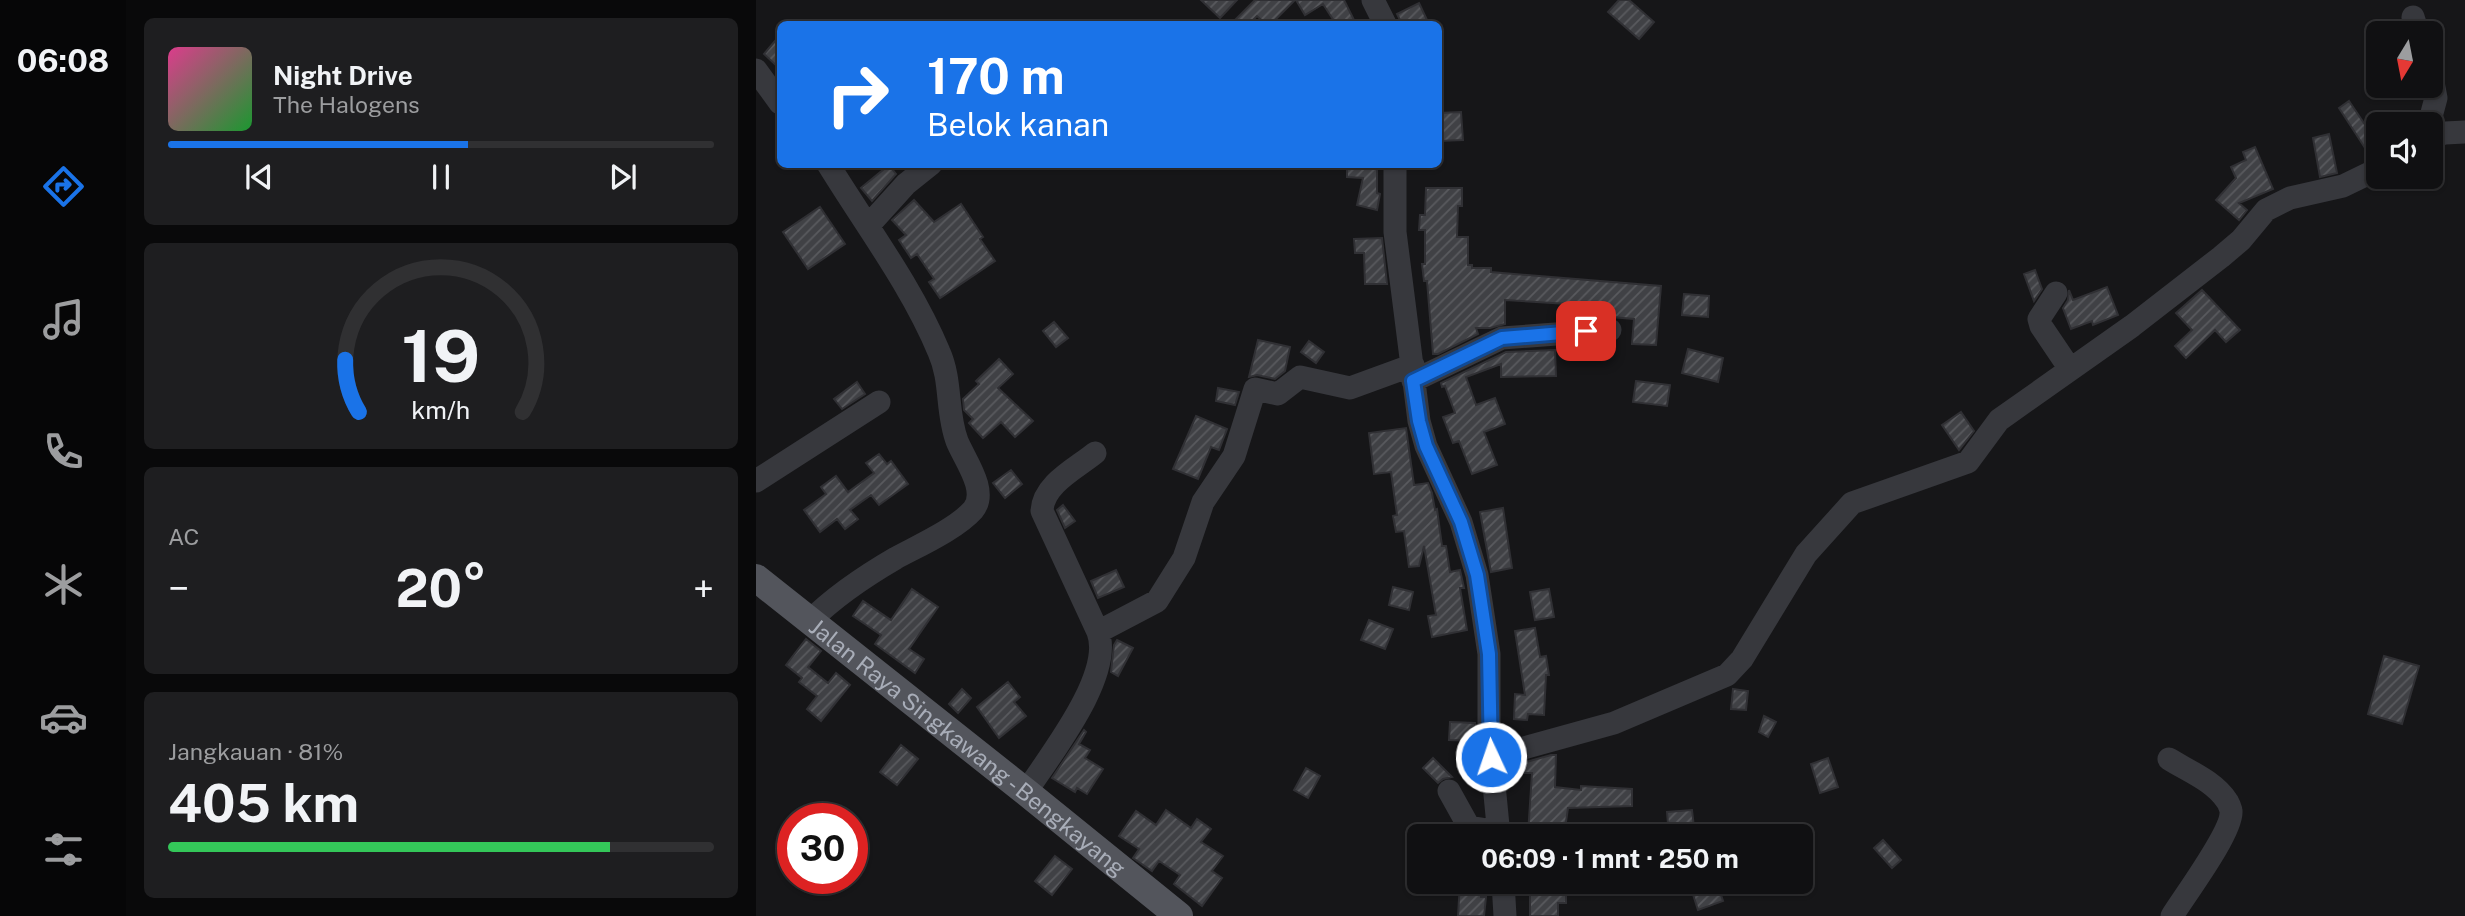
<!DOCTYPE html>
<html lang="id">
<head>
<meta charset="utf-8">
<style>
  :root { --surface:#101012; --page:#1e1e20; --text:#f1f3f6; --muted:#9c9d9f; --line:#303032; --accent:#1a73e8 }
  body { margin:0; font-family:"Public Sans",sans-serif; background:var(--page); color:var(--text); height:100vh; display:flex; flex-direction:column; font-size:26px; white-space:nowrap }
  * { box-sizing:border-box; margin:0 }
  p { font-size:23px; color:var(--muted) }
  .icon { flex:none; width:38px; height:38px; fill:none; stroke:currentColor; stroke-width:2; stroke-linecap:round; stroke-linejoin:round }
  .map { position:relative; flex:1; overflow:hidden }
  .sheet { display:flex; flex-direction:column; gap:18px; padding:18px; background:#09090a; width:630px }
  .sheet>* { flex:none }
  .guide { position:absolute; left:21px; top:21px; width:665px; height:147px; border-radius:10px; box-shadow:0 2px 5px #0004,0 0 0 2px var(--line); background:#1a73e8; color:#fff; overflow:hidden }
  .needle { width:46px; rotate:190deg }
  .fabs { position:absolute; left:1610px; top:21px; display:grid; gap:14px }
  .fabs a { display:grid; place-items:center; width:77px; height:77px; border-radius:10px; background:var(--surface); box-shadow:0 2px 5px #0004,0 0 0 2px var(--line); font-size:35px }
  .speed { position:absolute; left:21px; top:803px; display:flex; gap:14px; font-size:35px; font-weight:700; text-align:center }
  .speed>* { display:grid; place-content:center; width:91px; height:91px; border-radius:50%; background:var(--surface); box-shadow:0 2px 5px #0004,0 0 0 2px var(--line); line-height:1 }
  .speed .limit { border:10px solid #d22; background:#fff; color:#111 }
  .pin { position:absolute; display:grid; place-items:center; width:60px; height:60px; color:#fff; margin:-30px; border-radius:14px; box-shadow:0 4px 10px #0006 }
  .me { position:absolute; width:77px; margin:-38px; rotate:357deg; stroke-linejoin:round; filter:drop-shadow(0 0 5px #0008) }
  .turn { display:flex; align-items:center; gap:24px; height:147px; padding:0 35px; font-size:32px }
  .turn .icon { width:91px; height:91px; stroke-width:2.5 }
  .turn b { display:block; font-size:49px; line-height:60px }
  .big { font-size:52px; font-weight:700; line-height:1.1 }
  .sheet .widget { flex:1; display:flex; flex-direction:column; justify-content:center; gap:10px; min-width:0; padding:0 24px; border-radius:10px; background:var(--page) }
  .sheet .dial { align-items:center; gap:0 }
  .dial svg { height:182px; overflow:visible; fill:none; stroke:var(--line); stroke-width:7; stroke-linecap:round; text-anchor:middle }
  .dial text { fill:var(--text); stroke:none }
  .song { display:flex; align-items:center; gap:21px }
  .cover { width:84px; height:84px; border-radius:10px; background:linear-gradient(135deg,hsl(330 70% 55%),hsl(130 70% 35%)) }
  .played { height:7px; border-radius:4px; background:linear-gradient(90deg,var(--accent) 55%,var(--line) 55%) }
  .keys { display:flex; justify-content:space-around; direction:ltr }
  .heat { display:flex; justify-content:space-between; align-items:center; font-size:38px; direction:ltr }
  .charge { height:10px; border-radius:5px; background:linear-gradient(90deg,#34c759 81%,var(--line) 0) }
  .trip { position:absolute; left:651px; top:824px; width:406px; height:70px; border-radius:10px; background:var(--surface); box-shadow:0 2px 5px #0004,0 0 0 2px var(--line); font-weight:700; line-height:70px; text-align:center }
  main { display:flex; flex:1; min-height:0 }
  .tab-bar { display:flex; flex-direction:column; width:126px; justify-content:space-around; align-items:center; background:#060607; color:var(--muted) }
  .tab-bar .icon { width:49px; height:49px }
  .tab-bar .selected { color:var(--accent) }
  .tab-bar b { font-size:32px; color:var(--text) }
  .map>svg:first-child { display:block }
  .building { fill:url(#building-hatch); stroke:#303034; stroke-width:2 }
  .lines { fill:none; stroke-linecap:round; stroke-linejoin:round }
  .minor { stroke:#37383d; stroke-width:23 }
  .major { stroke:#53555c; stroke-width:28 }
  .route-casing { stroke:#114b97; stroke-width:18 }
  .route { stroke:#1a73e8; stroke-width:12 }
  .labels { text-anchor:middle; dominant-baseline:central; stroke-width:7; stroke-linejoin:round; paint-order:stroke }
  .street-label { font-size:23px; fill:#a8adb8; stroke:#111113 }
</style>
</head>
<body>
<main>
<nav class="tab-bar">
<b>06:08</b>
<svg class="icon selected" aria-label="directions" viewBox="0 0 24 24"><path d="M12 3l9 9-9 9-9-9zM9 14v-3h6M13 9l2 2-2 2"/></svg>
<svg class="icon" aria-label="music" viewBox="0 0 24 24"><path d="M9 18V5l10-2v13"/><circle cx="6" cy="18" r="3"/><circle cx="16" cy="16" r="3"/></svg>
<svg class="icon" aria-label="phone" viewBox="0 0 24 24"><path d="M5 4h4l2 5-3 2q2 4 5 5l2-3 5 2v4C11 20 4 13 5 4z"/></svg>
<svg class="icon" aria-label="climate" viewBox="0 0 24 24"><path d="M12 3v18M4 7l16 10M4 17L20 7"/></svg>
<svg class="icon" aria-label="car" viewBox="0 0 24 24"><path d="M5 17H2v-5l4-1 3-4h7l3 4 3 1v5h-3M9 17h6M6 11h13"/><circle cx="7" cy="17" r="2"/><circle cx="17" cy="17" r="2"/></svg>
<svg class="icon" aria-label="filters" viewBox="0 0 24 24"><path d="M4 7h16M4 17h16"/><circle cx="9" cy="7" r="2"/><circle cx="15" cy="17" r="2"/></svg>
</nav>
<section class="sheet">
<div class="widget">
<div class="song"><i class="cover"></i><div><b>Night Drive</b><p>The Halogens</p></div></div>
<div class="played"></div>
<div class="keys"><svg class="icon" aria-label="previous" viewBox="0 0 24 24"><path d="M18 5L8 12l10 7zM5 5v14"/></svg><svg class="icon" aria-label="pause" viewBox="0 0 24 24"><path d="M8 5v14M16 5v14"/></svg><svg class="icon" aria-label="next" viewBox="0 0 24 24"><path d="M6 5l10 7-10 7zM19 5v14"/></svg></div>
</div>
<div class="widget dial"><svg viewBox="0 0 100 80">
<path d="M14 69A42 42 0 1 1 86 69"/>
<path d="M14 69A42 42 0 0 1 8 46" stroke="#1a73e8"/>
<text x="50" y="56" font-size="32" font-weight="700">19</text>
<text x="50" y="72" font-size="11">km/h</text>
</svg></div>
<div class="widget"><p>AC</p>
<div class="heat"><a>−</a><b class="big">20°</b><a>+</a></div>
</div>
<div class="widget"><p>Jangkauan · 81%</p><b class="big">405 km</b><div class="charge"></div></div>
</section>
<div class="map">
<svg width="1709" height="916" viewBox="0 0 1709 916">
  <defs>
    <pattern id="building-hatch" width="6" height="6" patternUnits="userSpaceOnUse" patternTransform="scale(1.75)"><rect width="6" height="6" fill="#404145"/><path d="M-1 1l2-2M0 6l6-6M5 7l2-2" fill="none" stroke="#595a5e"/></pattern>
  </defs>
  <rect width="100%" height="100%" fill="#161618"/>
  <!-- building -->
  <path class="building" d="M445 0H481L464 18Z
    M499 0H539L515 24H510L501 16 493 24H475Z
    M540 0H588L600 24H580L567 4 549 15Z
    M863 0H873L898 22 883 39 852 12Z
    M663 3 671 20 661 24H646L641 14Z
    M24 35V69L8 54Z
    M1593 101 1622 144 1611 151 1583 108Z
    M705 112 707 140 682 141V113Z
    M1573 134 1581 173 1564 177 1557 138Z
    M1499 147 1517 189 1483 203 1491 210 1483 220 1460 200 1480 178 1475 167 1490 160 1487 152Z
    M591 164H621V193L624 194 621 210 601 205 607 178 591 177Z
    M133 165 140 174 116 201 105 188Z
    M670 188H706V206H702L701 237H712V265H716V268H735V272L905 286 900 345 876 344 878 319 843 316 844 306 749 300V324L734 328H720L722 334 682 354H677L671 281H668L666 264H669V230H663L664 215H669Z
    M158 200 178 222 205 204 227 237 224 239 239 261 184 298 173 282 178 279 161 254 155 258 143 240 150 235 136 220Z
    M64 207 89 244 52 269 27 232Z
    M626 238 631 284H609L608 253H599L598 239Z
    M1279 270 1286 289 1278 301 1268 274Z
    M1351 287 1362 315 1337 325 1336 321 1315 329 1307 308 1312 300 1313 290 1317 300Z
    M1446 290 1484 330 1470 342 1459 330 1430 358 1419 346 1436 330 1420 313Z
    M928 294 953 296 952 317 926 315Z
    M298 322 312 338 300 347 287 331Z
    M502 340 534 347 529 371 519 379 501 375 493 377Z
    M553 341 568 352 560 363 545 352Z
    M932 349 967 358 962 382 926 373Z
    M799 350 800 376 745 377V364L710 377 720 405 739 398 749 424 728 432 741 465 716 474 703 441 697 443 687 417 699 413 689 386 686 387 685 383 750 352Z
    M243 359 257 374 242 388 277 421 259 437 245 422 227 438 213 423 217 419 208 410 207 399 223 384 220 381Z
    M880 381 914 385 911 406 877 402Z
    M101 382 109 394 86 409 78 399Z
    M462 388 483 392 479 405 460 401Z
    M1205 412 1218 431 1203 450 1186 425Z
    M440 416 471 429 463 450 455 447 442 479 417 469Z
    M650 428 658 485 672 483 676 493 679 510 681 509 686 546H690L694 572 704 570 708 588H704L711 630 676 637 672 616 680 615 668 546 663 566 653 567 648 531 640 532 637 516 641 515 635 472 618 474 613 433Z
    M123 454 131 464 135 461 152 484 123 505 115 495 94 510 102 519 89 529 81 519 64 532 48 510 70 494 65 487 80 476 92 492 118 473 110 463Z
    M255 470 266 484 249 498 237 483Z
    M307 505 319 521 309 528 301 510Z
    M747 508 756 568 735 572 724 512Z
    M360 570 368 587 342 598 335 581Z
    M637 587 657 592 653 610 633 605Z
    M156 589 182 607 153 649 168 659 159 673 119 644 125 635 97 616 107 601 135 620Z
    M793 589 798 617 779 620 774 592Z
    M613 620 637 629 629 649 605 640Z
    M779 628 784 657 790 656 793 675H790L788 715 772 714 771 720 758 719 759 694 769 695 759 631Z
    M50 639 65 651 52 667 72 683 80 673 94 685 65 721 51 709 61 696 43 682 46 678 30 665Z
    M361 640 377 648 362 676 355 672 358 645Z
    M1628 656 1663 666 1646 724 1612 714Z
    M252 682 264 697 258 702 270 716 243 738 221 707Z
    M206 689 215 698 202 713 193 704Z
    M977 689 992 691 990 710 975 709Z
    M1008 716 1020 722 1012 737 1003 732Z
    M694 722 719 723 718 741 693 740Z
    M328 730 330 732 323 744 334 750 329 758 347 769 331 794 321 788 319 792 296 778Z
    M145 745 162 759 141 785 124 772Z
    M795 755H800L799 787 825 790V786L876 789V806L812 808 808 836 772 834 776 773H763V764Z
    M677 758 696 777 687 779 682 783 667 768Z
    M1072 758 1082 787 1064 793 1055 764Z
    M550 768 564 776 552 798 538 790Z
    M410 810 435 828 441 819 455 829 445 842 467 856 456 871 466 878 446 906 418 884 424 875 403 861 396 871 377 858 383 849 363 836 380 811 400 825Z
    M936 810 939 836H913L911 812Z
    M1127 840 1145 860 1136 868 1118 848Z
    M299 856 316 869 296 895 279 881Z
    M704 882H726L725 897H730L728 916H702Z
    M933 882H961L967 901 942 910Z
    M774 886H810V903H802V916H774Z"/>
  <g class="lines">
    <!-- minor -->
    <path class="minor" d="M617 0 629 24
      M1657 17 1662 33
      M0 70 24 103
      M1673 124 1680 98 1675 72
      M1675 137 1689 133 1709 132
      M639 164V232L663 421 670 446 705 522 721 575 733 654V733L743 836
      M112 226 150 184 175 164
      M1300 293 1283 319 1285 326 1314 369
      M657 381 746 338 854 330
      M0 481 123 402
      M54 621C80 595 109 576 140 558 162 546 200 529 217 510 233 491 208 459 201 441 190 412 196 381 183 352 155 285 110 226 72 164
      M342 632 401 601 428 558 447 502 478 456 499 389 522 394 544 377 594 388 657 365
      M735 757 858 723 971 675 986 659 1050 554 1096 503 1212 462 1243 420 1376 326 1465 257 1485 240 1510 210 1534 198 1587 186 1622 169
      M1413 759C1432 771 1458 781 1471 801 1472 802 1475 809 1475 811 1477 831 1429 895 1416 916
      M693 791 713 827 743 832
      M270 792C294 755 358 675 342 632L286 511C287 484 321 468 339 453
      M747 882 749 916"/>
    <!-- major -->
    <path class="major" id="s1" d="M0 578 270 792 423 916"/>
  </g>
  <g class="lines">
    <!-- route casing -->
    <g class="route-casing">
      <path id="route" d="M735 757 733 654 721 575 705 522 670 446 663 421 657 381 746 338 830 331"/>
    </g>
    <!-- route -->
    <use href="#route" class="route"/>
  </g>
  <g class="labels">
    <!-- street labels -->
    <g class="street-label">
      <text stroke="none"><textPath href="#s1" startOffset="271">Jalan Raya Singkawang - Bengkayang</textPath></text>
    </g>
  </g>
</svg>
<div class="fabs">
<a><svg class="needle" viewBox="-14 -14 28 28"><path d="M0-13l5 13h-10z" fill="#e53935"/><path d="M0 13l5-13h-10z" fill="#9c9d9f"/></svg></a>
<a><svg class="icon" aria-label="sound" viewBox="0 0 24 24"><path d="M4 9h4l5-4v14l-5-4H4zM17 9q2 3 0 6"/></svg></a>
</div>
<div class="speed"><div class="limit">30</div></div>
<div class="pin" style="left:830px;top:331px;background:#d93025"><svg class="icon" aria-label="arrive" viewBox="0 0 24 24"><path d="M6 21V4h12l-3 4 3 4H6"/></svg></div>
<svg class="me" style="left:735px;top:757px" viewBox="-20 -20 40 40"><circle r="17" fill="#1a73e8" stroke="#fff" stroke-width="3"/><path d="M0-11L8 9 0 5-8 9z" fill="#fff"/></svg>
<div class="trip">06:09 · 1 mnt · 250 m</div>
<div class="guide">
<div class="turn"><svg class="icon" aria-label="right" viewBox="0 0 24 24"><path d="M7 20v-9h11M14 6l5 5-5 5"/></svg><div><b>170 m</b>Belok kanan</div></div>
</div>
</div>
</main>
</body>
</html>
